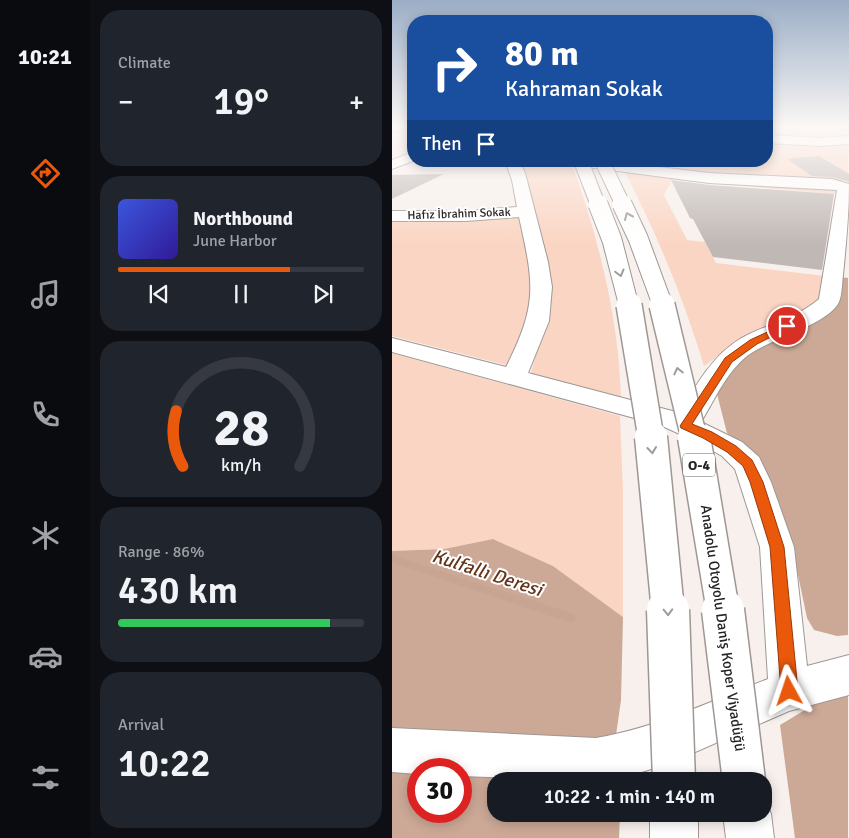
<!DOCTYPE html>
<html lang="en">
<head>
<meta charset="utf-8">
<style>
  :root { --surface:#171b24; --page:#20242c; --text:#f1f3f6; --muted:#9ea1a6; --line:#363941; --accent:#ea580c }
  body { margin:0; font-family:Signika,sans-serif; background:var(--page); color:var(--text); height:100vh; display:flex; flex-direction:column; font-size:19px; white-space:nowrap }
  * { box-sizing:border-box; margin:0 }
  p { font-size:16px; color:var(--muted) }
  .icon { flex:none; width:28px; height:28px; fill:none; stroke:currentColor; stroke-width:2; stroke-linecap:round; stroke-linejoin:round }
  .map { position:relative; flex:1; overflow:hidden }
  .panel { display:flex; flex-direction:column; gap:10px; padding:10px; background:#0d0f14; width:302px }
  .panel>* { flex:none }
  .banner { position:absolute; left:15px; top:15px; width:366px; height:152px; border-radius:20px; box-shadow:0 2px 12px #0003; background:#1a4fa0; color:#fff; overflow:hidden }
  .speed { position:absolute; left:15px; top:758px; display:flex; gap:10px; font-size:25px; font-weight:700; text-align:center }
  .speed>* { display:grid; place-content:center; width:65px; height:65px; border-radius:50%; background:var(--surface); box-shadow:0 2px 12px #0003; line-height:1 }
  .speed .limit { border:8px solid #d22; background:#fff; color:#111 }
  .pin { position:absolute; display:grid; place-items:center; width:42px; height:42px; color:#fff; margin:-21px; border:2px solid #fff; border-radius:50%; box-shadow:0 1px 5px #0007 }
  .me { position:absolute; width:55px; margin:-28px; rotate:355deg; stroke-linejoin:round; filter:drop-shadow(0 0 4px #0008) }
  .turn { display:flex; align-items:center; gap:18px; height:105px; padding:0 15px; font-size:22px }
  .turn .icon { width:65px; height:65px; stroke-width:2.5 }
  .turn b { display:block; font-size:35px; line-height:42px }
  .then { display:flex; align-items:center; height:48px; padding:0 15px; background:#0003; gap:10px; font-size:19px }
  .big { font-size:38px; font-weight:600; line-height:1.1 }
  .panel .card { flex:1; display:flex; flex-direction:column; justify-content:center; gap:8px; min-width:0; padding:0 18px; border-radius:20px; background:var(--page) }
  .panel .dial { align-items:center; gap:0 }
  .dial svg { height:130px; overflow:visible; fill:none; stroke:var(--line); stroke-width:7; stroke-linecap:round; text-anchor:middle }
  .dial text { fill:var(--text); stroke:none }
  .song { display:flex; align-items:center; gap:15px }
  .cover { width:60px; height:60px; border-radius:8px; background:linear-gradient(135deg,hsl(230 70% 55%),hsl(250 70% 35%)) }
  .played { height:5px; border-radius:2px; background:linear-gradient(90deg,var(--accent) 70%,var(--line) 70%) }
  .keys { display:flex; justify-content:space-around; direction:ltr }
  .heat { display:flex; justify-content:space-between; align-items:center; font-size:28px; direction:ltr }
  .charge { height:8px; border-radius:4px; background:linear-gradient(90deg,#34c759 86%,var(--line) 0) }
  .trip { position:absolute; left:95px; top:772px; width:285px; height:50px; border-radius:20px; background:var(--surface); box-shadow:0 2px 12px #0003; font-weight:600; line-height:50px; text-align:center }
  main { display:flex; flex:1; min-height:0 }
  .menu { display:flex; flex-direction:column; width:90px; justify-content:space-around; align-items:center; background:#090b0e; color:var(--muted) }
  .menu .icon { width:35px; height:35px }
  .menu .active { color:var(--accent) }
  .menu b { font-size:22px; color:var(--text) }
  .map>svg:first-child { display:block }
  .green { fill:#fad5c3 }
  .forest { fill:#cca896 }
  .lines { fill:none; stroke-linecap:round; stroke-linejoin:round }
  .stream { fill:#c8a593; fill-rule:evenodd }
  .building { fill:#c0b8b5 }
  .minor-casing { stroke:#9e9793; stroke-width:2 }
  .highway-casing { stroke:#9e9793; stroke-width:2 }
  .minor { fill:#fff; fill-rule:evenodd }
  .highway { fill:#fff; fill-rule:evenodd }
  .highway-bridge-far4-casing { stroke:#9e9793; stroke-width:16; stroke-linecap:butt }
  .highway-bridge-far3-casing { stroke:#9e9793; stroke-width:21; stroke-linecap:butt }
  .highway-bridge-far2-casing { stroke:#9e9793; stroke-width:28; stroke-linecap:butt }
  .highway-bridge-far1-casing { stroke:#9e9793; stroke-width:35; stroke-linecap:butt }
  .highway-bridge-casing { stroke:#9e9793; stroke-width:45; stroke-linecap:butt }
  .highway-bridge-far4 { stroke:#fff; stroke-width:14 }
  .highway-bridge-far3 { stroke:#fff; stroke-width:19 }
  .highway-bridge-far2 { stroke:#fff; stroke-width:25 }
  .highway-bridge-far1 { stroke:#fff; stroke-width:32 }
  .highway-bridge { stroke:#fff; stroke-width:42 }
  .oneway { stroke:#9d9c9c }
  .route { fill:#ea580c; stroke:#983908 }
  .labels { text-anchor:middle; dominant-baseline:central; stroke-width:4; stroke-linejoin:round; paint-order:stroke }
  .far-street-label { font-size:12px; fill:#262322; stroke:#fff }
  .shield { fill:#fff; stroke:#676564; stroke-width:1 }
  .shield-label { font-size:14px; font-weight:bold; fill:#262322 }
  .street-label { font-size:15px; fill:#262322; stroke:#fff }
  .near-water-label { font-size:19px; font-style:italic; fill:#65351a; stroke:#fff }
</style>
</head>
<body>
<main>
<nav class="menu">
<b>10:21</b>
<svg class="icon active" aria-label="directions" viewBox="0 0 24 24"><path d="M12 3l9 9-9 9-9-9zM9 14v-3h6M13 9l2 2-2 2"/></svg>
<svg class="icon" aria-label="music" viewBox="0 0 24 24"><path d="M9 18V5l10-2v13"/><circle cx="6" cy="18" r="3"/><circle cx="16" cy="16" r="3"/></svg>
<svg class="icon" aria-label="phone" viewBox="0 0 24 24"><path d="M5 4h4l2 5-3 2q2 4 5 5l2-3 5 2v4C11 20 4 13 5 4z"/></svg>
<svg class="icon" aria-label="climate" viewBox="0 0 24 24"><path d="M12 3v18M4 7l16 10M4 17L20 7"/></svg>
<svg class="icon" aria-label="car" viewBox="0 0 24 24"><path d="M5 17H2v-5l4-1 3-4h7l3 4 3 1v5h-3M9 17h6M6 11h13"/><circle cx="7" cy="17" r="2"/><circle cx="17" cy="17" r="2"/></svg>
<svg class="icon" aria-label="filters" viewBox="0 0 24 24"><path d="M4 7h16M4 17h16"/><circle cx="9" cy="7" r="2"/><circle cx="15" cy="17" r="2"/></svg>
</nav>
<section class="panel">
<div class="card"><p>Climate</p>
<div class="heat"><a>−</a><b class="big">19°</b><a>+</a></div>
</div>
<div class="card">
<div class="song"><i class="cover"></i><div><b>Northbound</b><p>June Harbor</p></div></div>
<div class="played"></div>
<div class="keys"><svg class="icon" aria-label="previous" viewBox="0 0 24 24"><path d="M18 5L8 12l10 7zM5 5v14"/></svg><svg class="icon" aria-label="pause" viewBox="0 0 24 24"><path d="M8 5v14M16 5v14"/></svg><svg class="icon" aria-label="next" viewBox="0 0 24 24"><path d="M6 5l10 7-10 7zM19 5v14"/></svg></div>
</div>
<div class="card dial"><svg viewBox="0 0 100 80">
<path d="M14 69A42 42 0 1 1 86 69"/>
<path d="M14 69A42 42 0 0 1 10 35" stroke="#ea580c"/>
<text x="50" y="56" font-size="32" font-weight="700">28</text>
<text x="50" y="72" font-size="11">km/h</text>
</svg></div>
<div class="card"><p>Range · 86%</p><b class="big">430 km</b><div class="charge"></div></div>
<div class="card"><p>Arrival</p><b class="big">10:22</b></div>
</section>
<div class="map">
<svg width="457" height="838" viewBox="0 0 457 838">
  <rect width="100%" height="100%" fill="#f8f0ec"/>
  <!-- green -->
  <path class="green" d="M375 127H456V177H452L450 182 243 168 254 161H375Z
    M127 161H171L180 164C200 220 216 278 224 337 227 357 228 378 229 398L138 375 158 308 159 284 156 259Z
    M232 171 438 188 443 191 444 194 280 180 272 195 295 240 313 242 324 263 433 276 429 297 418 307 342 345 312 366C292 300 265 233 232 171Z
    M127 214C133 240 141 267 140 295 139 319 124 344 114 365L0 336V218Z
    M0 353 228 416 231 492V617L161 566 101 539 52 549 0 551Z"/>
  <!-- forest -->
  <path class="forest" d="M449 277 456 278V635L445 636 422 630 415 618 400 546 351 445 335 433 325 394 339 368 360 349 440 310 449 298Z
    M101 539 161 566 231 617 229 700 223 742 0 731V551L52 549Z
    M456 684V838H403L388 725Z
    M0 770 26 771V811H69V773L228 779V781H104V814H228L227 838H0Z"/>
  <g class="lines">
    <!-- stream -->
    <path class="stream" d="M0 555 179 613 183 615 184 618 183 621 179 623 0 563Z"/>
  </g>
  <!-- building -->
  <path class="building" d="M427 156 457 174V182L440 177 420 176 395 159Z
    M52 174 0 199V175Z
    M279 180 317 185 442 194 430 270 321 257 301 219 298 218Z"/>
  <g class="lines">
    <!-- minor casing -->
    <g class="minor-casing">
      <path id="minor" d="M0 127H17L15 130 0 132Z
        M375 135 428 138 457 136V144L428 146 375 143Z
        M21 152V161L0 169V160Z
        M113 161H127L133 173 156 262 160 287 157 321 136 373 288 413C304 385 320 356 348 339 374 324 404 319 427 299L445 190 317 183 180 165 173 161H217L317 173 440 179 457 184C457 215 454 245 451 275 450 283 450 295 447 302 436 325 377 339 355 356 334 373 323 399 309 422L350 442 367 457 379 482 402 547 415 666 457 655V695L397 711 278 763 234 777 211 781 69 776V769H26V774L0 772V728L204 738C264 728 319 701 376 679L368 547 343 469 330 456 305 442 268 425 0 352V338L114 367C146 304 142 284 127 217L74 221H0V211H74L125 207 120 180Z"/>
    </g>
    <!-- highway casing -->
    <g class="highway-casing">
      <path id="highway" d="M372 797 379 814 382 838H334L331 814H371Z
        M258 814H306V838H258Z"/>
    </g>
    <!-- minor -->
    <use href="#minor" class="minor"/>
    <!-- highway -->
    <use href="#highway" class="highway"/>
    <!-- highway-bridge-far4 casing -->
    <g class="highway-bridge-far4-casing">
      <path id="highway-bridge-far4" d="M189 161 206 205
        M210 161 231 205"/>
    </g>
    <!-- highway-bridge-far3 casing -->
    <g class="highway-bridge-far3-casing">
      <path id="highway-bridge-far3" d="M206 204 220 240 237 306
        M230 204 246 238 271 306"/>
    </g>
    <!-- highway-bridge-far2 casing -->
    <g class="highway-bridge-far2-casing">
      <path id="highway-bridge-far2" d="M237 305 259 438
        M270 305 302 438"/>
    </g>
    <!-- highway-bridge-far1 casing -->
    <g class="highway-bridge-far1-casing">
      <path id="highway-bridge-far1" d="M259 437 276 611
        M302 437 331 611"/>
    </g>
    <!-- highway-bridge casing -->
    <g class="highway-bridge-casing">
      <path id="highway-bridge" d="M276 610 282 781
        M331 610 352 781"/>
    </g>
    <!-- highway-bridge-far4 -->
    <use href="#highway-bridge-far4" class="highway-bridge-far4"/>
    <!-- highway-bridge-far3 -->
    <use href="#highway-bridge-far3" class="highway-bridge-far3"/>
    <!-- highway-bridge-far2 -->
    <use href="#highway-bridge-far2" class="highway-bridge-far2"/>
    <!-- highway-bridge-far1 -->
    <use href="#highway-bridge-far1" class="highway-bridge-far1"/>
    <!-- highway-bridge -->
    <use href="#highway-bridge" class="highway-bridge"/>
  </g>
  <!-- one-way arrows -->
  <defs><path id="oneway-chevron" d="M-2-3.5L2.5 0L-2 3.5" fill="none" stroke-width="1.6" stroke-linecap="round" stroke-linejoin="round" transform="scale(1.25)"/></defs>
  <g class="oneway">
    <use href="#oneway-chevron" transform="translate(236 216) rotate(-114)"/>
    <use href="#oneway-chevron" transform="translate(228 273) rotate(75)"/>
    <use href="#oneway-chevron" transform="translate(286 371) rotate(-103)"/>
    <use href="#oneway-chevron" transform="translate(260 450) rotate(84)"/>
    <use href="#oneway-chevron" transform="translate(276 612) rotate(88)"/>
  </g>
  <!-- sky -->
  <linearGradient id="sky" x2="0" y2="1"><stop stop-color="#9baec6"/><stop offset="0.52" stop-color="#fcf8f6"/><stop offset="1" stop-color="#fcf8f6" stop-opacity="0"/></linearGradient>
  <rect width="457" height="245" fill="url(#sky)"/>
  <!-- route -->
  <path class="route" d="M395 323 399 324V327L365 344 340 362 300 424 320 432 344 446 360 460 371 482 392 547 406 691 403 697 397 700 391 697 389 691 378 547 358 482 351 466 335 452 311 438 289 428 288 426 333 358 358 340Z"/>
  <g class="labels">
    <!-- far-street labels -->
    <g class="far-street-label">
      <text transform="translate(67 214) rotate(-2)">Hafız İbrahim Sokak</text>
    </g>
    <!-- shield labels -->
    <rect class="shield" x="291" y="453.5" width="32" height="23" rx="4"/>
    <g class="shield-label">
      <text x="307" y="465">O-4</text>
    </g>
    <!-- street labels -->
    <g class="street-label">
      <text transform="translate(331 628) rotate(82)">Anadolu Otoyolu Daniş Koper Viyadüğü</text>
    </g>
    <!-- near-water labels -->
    <g class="near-water-label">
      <text transform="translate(95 573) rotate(18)">Kulfallı Deresi</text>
    </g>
  </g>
</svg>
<div class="speed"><div class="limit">30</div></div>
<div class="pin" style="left:395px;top:326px;background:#d93025"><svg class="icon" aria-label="arrive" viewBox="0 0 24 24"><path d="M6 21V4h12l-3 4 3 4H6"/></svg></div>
<svg class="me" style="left:397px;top:691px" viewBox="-20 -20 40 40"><path d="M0-17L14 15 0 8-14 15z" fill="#ea580c" stroke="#fff" stroke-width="4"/></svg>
<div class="trip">10:22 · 1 min · 140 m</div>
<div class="banner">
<div class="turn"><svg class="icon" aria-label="right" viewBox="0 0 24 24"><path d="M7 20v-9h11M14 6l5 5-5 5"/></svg><div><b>80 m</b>Kahraman Sokak</div></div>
<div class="then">Then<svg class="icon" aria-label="arrive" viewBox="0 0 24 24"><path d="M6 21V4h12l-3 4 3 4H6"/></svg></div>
</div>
</div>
</main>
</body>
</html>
